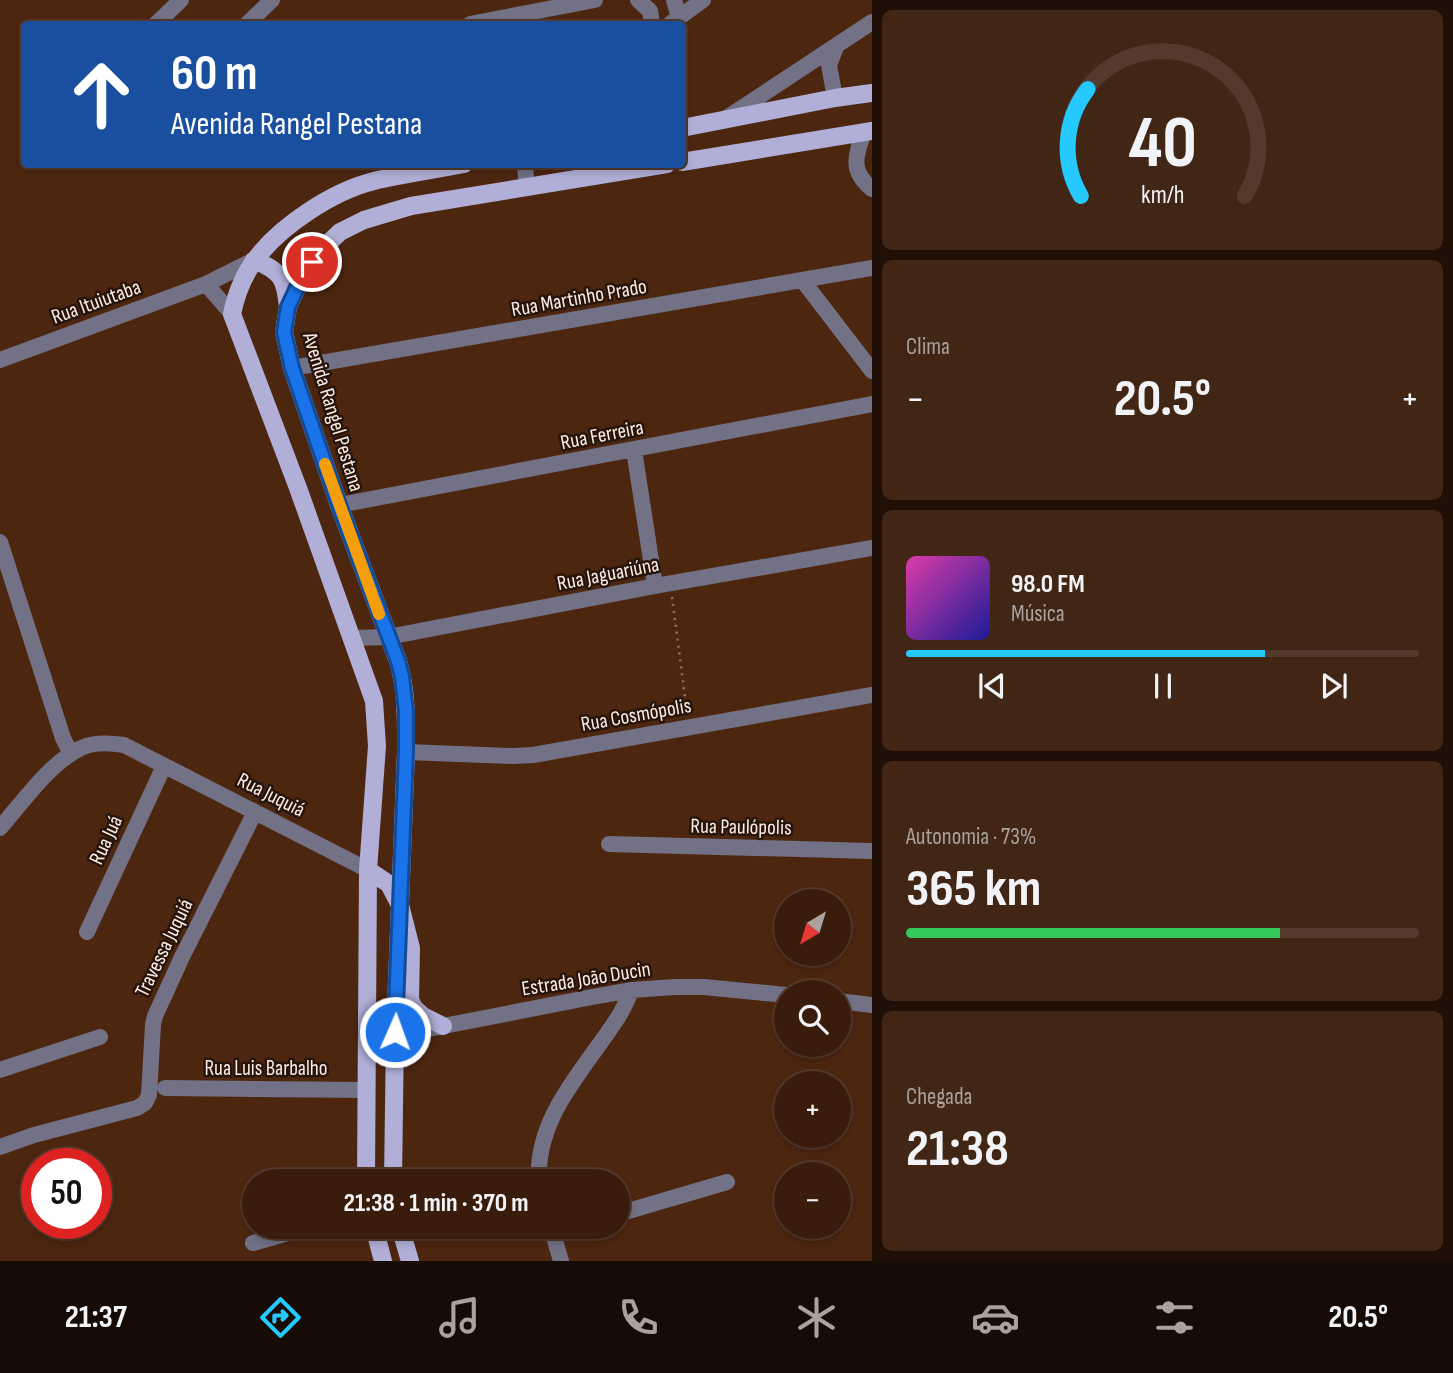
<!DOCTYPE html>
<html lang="pt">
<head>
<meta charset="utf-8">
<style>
  :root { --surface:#3a1c0c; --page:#412515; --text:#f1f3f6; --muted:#aba19d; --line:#543a2d; --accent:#26c9fe }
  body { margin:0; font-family:"Sofia Sans Condensed",sans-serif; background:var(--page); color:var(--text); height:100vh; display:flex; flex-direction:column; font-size:26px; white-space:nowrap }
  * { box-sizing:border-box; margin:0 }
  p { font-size:23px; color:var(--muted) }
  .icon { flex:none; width:38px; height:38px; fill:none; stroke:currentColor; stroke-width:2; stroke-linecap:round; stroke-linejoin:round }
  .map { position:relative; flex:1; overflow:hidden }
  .panel { display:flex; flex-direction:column; gap:10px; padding:10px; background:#200f07; width:581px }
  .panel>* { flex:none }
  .top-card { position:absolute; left:21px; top:21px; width:665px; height:147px; border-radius:7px; box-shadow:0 4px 10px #0003,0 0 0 2px var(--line); background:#1a4fa0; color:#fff; overflow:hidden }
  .needle { width:46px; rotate:218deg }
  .buttons { position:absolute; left:774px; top:889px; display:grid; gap:14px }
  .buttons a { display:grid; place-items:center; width:77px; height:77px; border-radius:50%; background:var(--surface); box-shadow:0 4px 10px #0003,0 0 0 2px var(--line); font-size:35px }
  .speed { position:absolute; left:21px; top:1148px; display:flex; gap:14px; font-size:35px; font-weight:700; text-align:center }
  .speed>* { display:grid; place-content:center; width:91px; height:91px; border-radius:50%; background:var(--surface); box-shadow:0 4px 10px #0003,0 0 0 2px var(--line); line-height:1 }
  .speed .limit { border:10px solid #d22; background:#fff; color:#111 }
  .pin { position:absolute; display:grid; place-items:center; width:60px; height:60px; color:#fff; margin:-30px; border:4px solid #fff; border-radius:50%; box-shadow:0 2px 7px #0007 }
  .me { position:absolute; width:77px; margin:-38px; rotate:2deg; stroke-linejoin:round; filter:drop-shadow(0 0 5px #0008) }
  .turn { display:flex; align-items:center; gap:24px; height:147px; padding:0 35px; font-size:32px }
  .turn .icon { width:91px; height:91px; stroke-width:2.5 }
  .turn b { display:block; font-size:49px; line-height:60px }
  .big { font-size:52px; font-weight:700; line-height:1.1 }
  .panel .card { flex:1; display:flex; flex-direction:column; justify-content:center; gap:10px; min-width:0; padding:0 24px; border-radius:10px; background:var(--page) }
  .panel .dial { align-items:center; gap:0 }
  .dial svg { height:182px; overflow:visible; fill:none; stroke:var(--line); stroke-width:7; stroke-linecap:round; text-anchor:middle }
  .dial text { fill:var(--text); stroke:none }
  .song { display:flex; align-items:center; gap:21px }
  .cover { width:84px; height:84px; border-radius:10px; background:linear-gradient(135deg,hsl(320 70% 55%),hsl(240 70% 35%)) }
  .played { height:7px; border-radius:4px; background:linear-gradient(90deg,var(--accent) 70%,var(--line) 70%) }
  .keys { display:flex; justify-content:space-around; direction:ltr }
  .heat { display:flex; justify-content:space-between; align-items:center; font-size:38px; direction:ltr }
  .charge { height:10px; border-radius:5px; background:linear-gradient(90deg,#34c759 73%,var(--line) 0) }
  .trip { position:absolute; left:242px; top:1169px; width:388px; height:70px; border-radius:35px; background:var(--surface); box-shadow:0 4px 10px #0003,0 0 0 2px var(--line); font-weight:700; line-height:70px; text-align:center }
  .tab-bar { display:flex; height:112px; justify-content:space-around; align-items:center; background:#170b05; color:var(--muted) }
  .tab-bar .icon { width:49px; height:49px }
  .tab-bar .on { color:var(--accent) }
  .tab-bar b { font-size:32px; color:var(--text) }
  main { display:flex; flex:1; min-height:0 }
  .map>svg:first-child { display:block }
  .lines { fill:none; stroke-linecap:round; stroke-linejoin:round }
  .path { stroke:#947666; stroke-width:2.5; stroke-dasharray:2 5; stroke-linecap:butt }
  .minor { stroke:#727185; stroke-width:16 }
  .major { stroke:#b1afd7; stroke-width:18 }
  .route-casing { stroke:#114b97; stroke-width:18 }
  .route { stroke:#1a73e8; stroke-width:12 }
  .slow { stroke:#f59e0b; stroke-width:12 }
  .labels { text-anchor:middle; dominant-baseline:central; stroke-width:5; stroke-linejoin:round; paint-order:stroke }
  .street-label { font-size:21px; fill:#fdede5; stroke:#27150c }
</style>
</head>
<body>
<main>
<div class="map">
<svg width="872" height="1261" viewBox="0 0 872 1261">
  <rect width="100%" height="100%" fill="#4d2610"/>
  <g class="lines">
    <!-- path -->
    <path class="path" d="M672 597 687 712"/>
    <!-- minor -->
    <path class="minor" d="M638 0 650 11 652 24
      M674 0 679 18
      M156 24 181 0
      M247 24 272 0
      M470 24 595 0
      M670 24 703 0
      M835 98 829 65 836 47
      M725 119 872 22
      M864 132C855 157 850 171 872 189
      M525 164 526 178 530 187
      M803 281 872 371
      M206 284 232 314
      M0 360 206 284 254 260
      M292 368 872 268
      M634 450 655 586
      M339 505 872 404
      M0 542 63 738 71 754
      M352 638 388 637 655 586 872 548
      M406 752 513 756 533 755 872 695
      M0 828C23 802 53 758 86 746 98 742 111 743 124 745L368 870
      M609 844 872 851
      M87 932 164 766
      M838 1001 872 1005
      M395 1032H413L592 997 632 990 675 987H704L786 995
      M0 1070 100 1037
      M165 1088 367 1090
      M0 1147 34 1135 137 1108 145 1103 149 1095 153 1025 155 1016 182 957 255 812
      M539 1181C535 1117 584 1070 617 1019 623 1010 627 1000 632 990
      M618 1214 727 1182
      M551 1227 561 1261
      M553 1233 576 1227
      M253 1243 309 1227"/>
    <!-- major -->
    <path class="major" d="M682 128 835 98 872 93
      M682 162 872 131
      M254 260C282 272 285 278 288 307
      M368 870 389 884 400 905 411 948 410 1000 414 1008 423 1016 443 1026
      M366 1181 368 870 377 746 374 701 298 488 232 314C236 295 243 276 255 260 280 226 333 191 374 181 403 174 434 170 464 164
      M393 1181 395 1032 406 752C406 721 407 691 398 661L339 505 292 368 284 332 288 307 303 275 321 250 340 232 364 220 411 206 667 164
      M374 1227 383 1261
      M400 1227 410 1261"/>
  </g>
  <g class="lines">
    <!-- route casing -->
    <g class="route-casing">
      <path id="route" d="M312 262 303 275 288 307 284 332 292 368 339 505 398 661 402 677 406 711V752L395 1032"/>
    </g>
    <!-- route -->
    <use href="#route" class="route"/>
    <!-- slow -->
    <path class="slow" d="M325 464 379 614"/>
  </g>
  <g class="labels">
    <!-- street labels -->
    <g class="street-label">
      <text transform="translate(579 298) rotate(-10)">Rua Martinho Prado</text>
      <text transform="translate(96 302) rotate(-20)">Rua Ituiutaba</text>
      <text transform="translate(333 412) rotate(73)">Avenida Rangel Pestana</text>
      <text transform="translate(602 435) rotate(-11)">Rua Ferreira</text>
      <text transform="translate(608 574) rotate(-11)">Rua Jaguariúna</text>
      <text transform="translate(636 715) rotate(-10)">Rua Cosmópolis</text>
      <text transform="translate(271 795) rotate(27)">Rua Juquiá</text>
      <text transform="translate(741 827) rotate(1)">Rua Paulópolis</text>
      <text transform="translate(106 840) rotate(-65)">Rua Juá</text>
      <text transform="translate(164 948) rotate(-64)">Travessa Juquiá</text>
      <text transform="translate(586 979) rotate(-9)">Estrada João Ducin</text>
      <text x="266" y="1068">Rua Luis Barbalho</text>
    </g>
  </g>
</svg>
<div class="buttons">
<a><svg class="needle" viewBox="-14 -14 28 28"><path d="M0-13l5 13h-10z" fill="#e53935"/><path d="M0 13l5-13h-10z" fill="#aba19d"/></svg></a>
<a><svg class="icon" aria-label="search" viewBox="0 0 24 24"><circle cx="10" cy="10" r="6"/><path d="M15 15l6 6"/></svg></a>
<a>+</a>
<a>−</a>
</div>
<div class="speed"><div class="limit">50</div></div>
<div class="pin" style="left:312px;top:262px;background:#d93025"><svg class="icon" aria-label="arrive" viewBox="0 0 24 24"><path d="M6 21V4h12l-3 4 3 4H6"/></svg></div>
<svg class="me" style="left:395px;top:1032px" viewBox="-20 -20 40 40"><circle r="17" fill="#1a73e8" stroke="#fff" stroke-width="3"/><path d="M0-11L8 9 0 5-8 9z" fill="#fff"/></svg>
<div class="trip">21:38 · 1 min · 370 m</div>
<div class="top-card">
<div class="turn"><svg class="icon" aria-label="ahead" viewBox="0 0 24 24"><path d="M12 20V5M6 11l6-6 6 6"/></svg><div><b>60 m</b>Avenida Rangel Pestana</div></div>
</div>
</div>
<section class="panel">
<div class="card dial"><svg viewBox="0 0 100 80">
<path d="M14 69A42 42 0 1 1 86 69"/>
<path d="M14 69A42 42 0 0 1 17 22" stroke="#26c9fe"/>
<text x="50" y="56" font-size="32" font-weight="700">40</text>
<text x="50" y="72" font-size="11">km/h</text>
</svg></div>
<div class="card"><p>Clima</p>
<div class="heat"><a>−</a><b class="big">20.5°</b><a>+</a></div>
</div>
<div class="card">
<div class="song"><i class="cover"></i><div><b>98.0 FM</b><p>Música</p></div></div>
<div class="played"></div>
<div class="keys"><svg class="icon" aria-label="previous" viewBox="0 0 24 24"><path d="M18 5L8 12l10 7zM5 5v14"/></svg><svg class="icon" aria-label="pause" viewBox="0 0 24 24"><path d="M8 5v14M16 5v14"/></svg><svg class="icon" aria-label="next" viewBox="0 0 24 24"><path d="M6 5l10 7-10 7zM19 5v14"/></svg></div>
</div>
<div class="card"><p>Autonomia · 73%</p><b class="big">365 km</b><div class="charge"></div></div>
<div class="card"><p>Chegada</p><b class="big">21:38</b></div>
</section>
</main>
<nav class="tab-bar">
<b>21:37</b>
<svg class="icon on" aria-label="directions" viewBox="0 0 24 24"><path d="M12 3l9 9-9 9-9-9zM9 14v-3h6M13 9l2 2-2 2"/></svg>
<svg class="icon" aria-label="music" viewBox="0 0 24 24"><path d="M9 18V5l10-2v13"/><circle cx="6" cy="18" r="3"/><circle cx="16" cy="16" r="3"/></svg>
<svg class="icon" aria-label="phone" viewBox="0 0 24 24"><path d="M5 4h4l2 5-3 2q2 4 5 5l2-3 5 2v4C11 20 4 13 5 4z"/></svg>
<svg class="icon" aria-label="climate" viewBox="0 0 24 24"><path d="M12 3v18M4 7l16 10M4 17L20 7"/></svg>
<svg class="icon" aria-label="car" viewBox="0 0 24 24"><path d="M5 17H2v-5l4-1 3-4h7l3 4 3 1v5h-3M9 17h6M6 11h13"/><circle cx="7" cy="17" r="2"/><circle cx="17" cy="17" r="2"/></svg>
<svg class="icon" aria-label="filters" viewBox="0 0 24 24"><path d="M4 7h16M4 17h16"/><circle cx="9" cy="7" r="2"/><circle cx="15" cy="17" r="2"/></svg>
<b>20.5°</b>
</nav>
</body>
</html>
